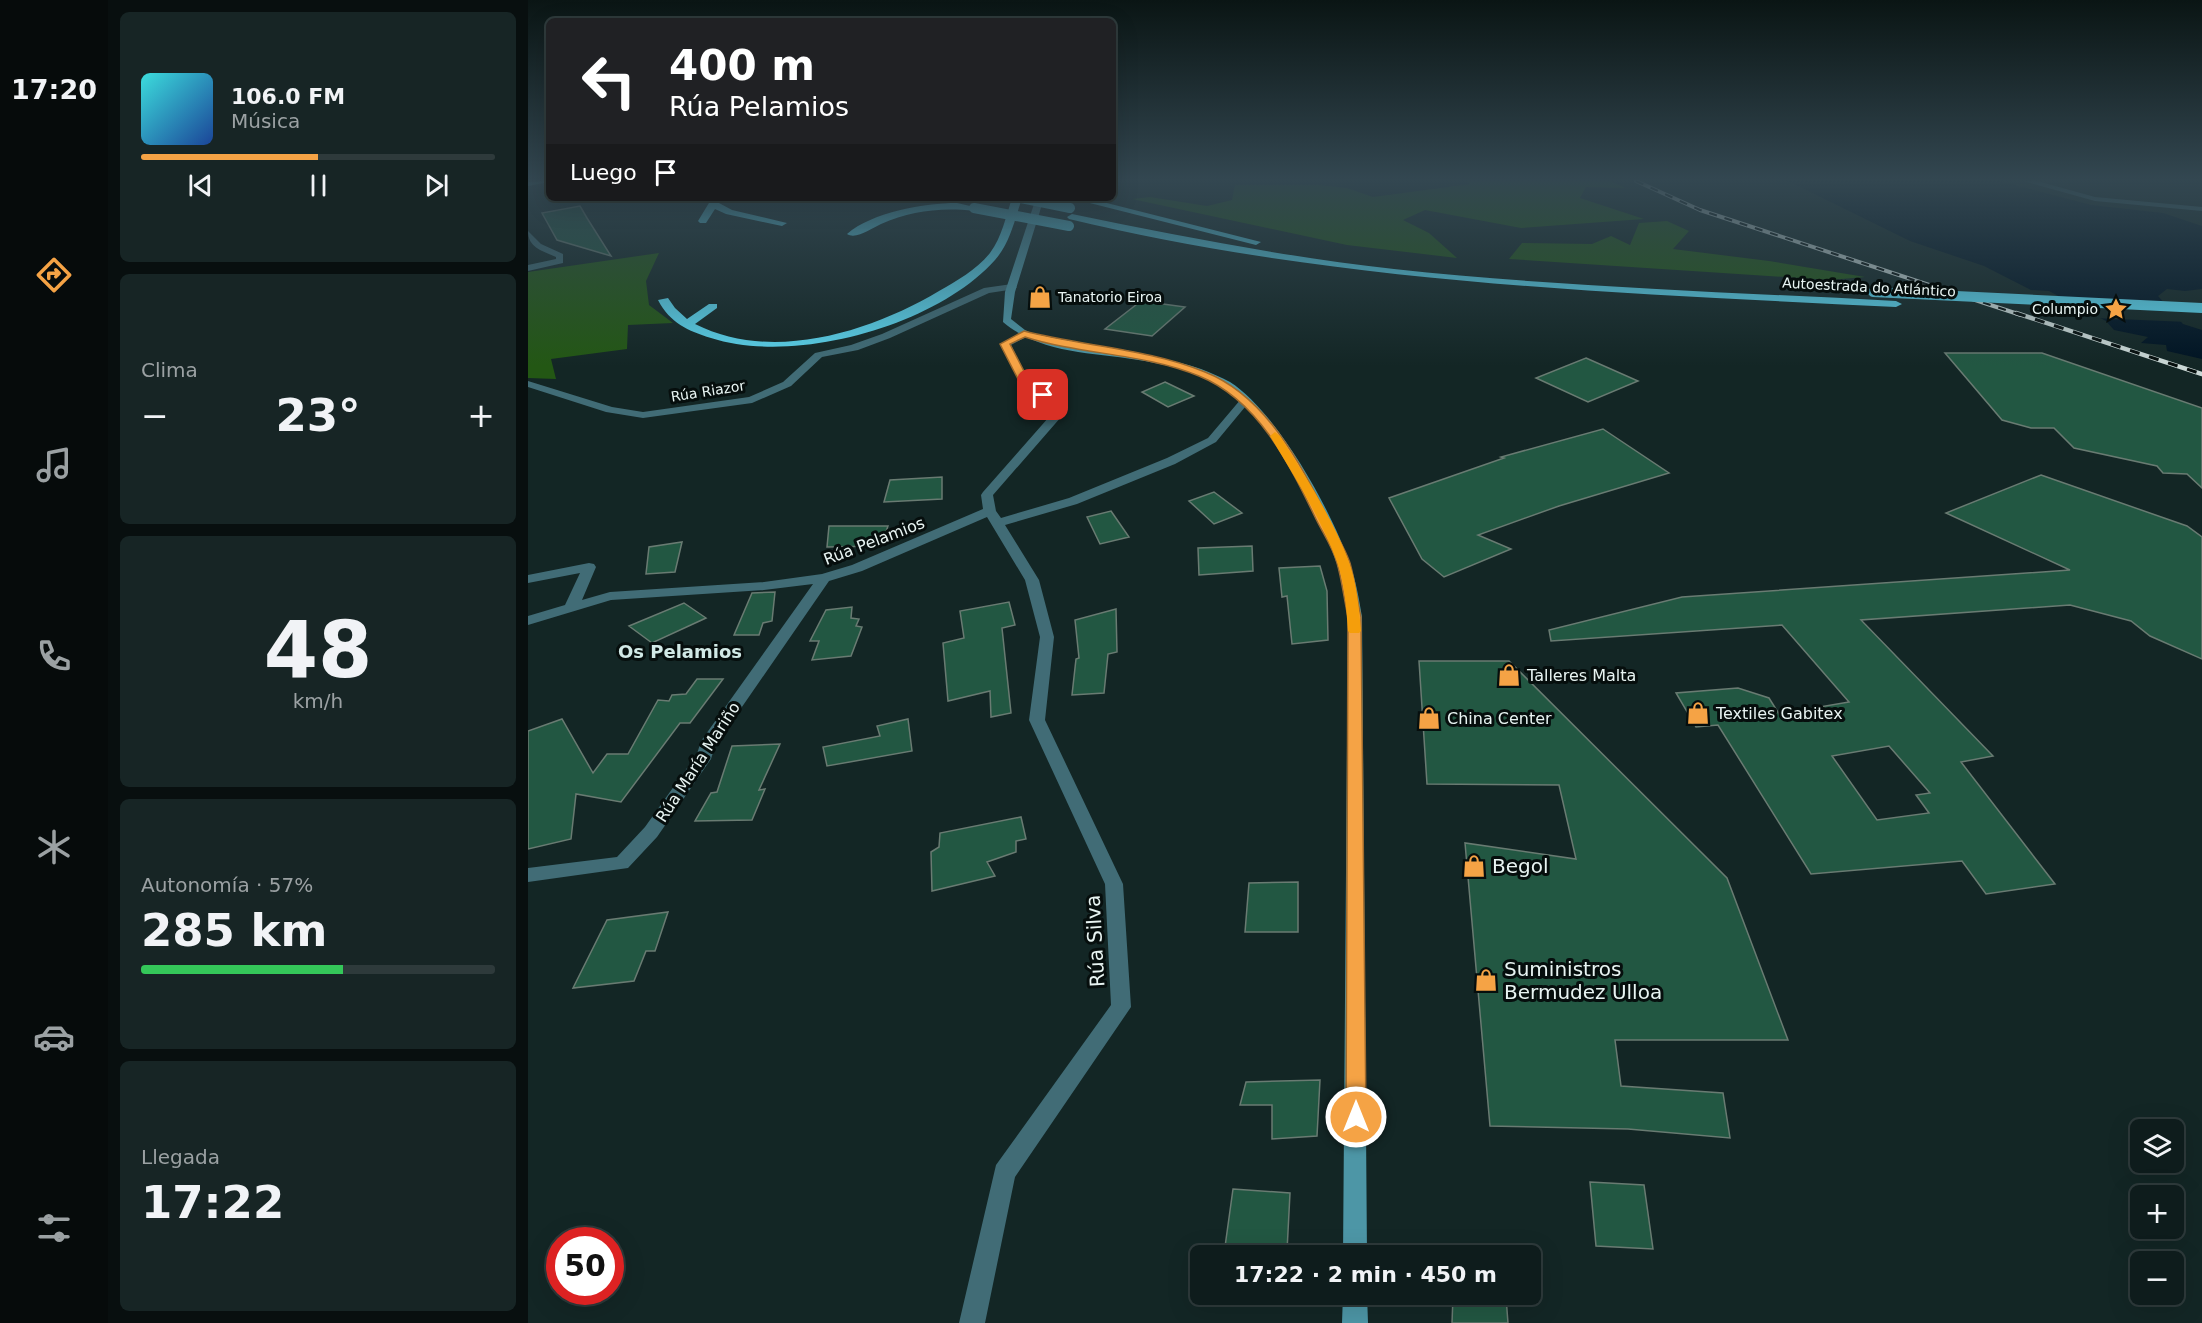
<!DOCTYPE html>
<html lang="es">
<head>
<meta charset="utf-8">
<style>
  :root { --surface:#0e1c1c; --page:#172525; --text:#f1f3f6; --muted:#9ba1a3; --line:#2e3a3b; --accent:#f5a345 }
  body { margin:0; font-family:"DejaVu Sans",sans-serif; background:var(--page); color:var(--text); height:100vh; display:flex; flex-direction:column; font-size:22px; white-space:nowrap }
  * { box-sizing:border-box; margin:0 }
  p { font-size:20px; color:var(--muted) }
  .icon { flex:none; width:33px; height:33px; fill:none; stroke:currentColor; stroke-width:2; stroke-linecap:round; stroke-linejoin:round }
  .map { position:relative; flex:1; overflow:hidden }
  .sheet { display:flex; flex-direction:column; gap:12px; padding:12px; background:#080f0f; width:420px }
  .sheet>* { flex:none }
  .top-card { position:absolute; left:18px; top:18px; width:570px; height:183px; border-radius:9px; box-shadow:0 6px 24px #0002,0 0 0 2px var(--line); background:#202124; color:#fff; overflow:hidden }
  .fabs { position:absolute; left:1602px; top:1119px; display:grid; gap:12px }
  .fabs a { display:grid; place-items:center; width:54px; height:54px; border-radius:9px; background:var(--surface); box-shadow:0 6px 24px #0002,0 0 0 2px var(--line); font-size:30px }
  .speed { position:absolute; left:18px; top:1227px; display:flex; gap:12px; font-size:30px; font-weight:700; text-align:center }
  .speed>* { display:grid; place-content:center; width:78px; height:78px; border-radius:50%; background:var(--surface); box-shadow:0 6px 24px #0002,0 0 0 2px var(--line); line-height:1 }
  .speed .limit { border:9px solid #d22; background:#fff; color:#111 }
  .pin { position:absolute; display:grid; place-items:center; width:51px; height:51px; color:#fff; margin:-26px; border-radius:12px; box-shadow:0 3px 9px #0006 }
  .me { position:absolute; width:66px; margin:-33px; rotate:0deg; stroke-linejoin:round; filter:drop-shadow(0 0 4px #0008) }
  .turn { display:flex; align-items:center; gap:21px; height:126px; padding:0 24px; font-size:27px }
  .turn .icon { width:78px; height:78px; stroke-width:2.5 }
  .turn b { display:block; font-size:42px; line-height:51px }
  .then { display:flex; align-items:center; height:57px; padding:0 24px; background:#0003; gap:12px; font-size:22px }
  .big { font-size:45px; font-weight:700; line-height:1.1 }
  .sheet .card { flex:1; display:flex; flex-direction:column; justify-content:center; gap:9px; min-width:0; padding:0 21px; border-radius:9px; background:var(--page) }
  .sheet .dial { align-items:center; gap:0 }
  .dial b { font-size:78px; line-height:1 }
  .song { display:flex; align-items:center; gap:18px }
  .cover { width:72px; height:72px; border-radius:9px; background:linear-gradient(135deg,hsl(180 70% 55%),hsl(220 70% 35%)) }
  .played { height:6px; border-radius:3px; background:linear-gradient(90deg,var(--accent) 50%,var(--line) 50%) }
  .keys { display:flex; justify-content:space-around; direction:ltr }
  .heat { display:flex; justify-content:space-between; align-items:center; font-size:33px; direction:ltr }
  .charge { height:9px; border-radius:4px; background:linear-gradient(90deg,#34c759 57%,var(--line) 0) }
  .trip { position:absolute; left:662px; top:1245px; width:351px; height:60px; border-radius:9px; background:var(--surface); box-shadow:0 6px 24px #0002,0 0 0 2px var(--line); font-weight:700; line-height:60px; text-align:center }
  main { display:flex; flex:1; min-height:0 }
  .menu { display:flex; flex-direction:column; width:108px; justify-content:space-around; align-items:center; background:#060b0b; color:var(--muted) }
  .menu .icon { width:42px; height:42px }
  .menu .selected { color:var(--accent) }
  .menu b { font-size:27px; color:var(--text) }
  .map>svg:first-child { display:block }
  .forest { fill:#235714 }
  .water { fill:#001423 }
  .pier { fill:#132625 }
  .building { fill:#225742; stroke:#697b72; stroke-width:1.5; fill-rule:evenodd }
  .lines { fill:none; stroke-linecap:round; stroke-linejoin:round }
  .minor { fill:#416c76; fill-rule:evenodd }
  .secondary { fill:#4d96a6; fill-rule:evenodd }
  .motorway { fill:#5bd4ed; fill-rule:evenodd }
  .rail-far1-casing { stroke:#cbd8d6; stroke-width:4 }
  .rail-casing { stroke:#cbd8d6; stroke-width:4.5 }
  .rail-far1 { stroke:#060e0d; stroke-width:2; stroke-dasharray:8; stroke-linecap:butt }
  .rail { stroke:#060e0d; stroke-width:3; stroke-dasharray:10; stroke-linecap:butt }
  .motorway-bridge { stroke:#5bd4ed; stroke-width:10 }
  .route { fill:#f5a345; stroke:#9f6a2d; stroke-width:1.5 }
  .slow { fill:#f59e0b }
  .labels { text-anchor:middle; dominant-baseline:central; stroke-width:6; stroke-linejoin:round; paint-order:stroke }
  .far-street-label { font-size:14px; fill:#e8f4f2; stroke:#060e0d }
  .far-poi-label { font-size:14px; fill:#e8f4f2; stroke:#060e0d; text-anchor:start }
  .street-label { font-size:16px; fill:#e8f4f2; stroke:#060e0d }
  .poi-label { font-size:16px; fill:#e8f4f2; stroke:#060e0d; text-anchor:start }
  .neighbourhood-label { font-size:18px; font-weight:bold; fill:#d1e9e6; stroke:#060e0d }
  .near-poi-label { font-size:20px; fill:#e8f4f2; stroke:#060e0d; text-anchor:start }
  .near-street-label { font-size:20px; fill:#e8f4f2; stroke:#060e0d }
</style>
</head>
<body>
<main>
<nav class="menu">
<b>17:20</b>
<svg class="icon selected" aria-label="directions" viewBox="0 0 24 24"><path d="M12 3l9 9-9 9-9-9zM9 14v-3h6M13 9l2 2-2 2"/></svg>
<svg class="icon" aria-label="music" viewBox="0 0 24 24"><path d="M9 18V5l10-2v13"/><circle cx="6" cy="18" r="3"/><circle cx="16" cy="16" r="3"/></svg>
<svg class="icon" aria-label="phone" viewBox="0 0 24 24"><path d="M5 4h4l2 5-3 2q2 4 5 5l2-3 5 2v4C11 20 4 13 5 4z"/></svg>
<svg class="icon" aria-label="climate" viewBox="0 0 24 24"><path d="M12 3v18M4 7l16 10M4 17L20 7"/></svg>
<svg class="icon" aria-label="car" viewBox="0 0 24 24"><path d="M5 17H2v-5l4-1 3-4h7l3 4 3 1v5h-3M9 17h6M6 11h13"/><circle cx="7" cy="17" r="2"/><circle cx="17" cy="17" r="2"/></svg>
<svg class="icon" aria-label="filters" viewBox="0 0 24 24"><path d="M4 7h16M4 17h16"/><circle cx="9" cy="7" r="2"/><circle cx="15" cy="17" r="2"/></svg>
</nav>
<section class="sheet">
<div class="card">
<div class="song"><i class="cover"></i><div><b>106.0 FM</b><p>Música</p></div></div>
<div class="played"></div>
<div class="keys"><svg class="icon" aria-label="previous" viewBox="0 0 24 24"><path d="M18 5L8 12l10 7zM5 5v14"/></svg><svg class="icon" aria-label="pause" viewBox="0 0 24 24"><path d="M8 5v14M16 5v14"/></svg><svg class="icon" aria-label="next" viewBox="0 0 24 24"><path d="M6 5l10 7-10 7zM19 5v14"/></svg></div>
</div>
<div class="card"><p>Clima</p>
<div class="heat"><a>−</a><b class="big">23°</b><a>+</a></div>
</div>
<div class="card dial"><b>48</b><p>km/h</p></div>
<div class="card"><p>Autonomía · 57%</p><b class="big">285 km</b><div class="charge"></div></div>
<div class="card"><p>Llegada</p><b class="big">17:22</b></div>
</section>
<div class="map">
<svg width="1674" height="1323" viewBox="0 0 1674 1323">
  <rect width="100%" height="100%" fill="#132625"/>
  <!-- forest -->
  <path class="forest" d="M938 181H1083L1097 188 1058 187 1052 198 1116 219 993 228 897 210 875 220 901 233 929 258 819 245 604 199 622 197 679 206 704 200 707 185H791L819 188 845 197 942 184Z
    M1139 221 1161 231 1145 249 1241 261 1337 277 1302 280 981 259 994 243 1064 244 1083 236 1102 245 1111 223Z
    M131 253 118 281 121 305 145 323 100 325 99 349 23 359 28 379 0 378V272Z"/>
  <!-- water -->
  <path class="water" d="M1260 181H1472L1563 205 1635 213 1674 226V289L1657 291 1639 289 1630 296 1655 324 1674 330V359L1639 351 1638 345 1613 343 1620 337 1586 330 1578 321 1521 291 1503 290 1456 266 1382 241Z"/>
  <!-- pier -->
  <path class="pier" d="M1527 299 1639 302 1660 322 1565 318Z"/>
  <!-- building -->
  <path class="building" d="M52 206 59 218 83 256 29 240 14 213Z
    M613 301 657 307 624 336 577 329Z
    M1417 353H1514L1674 408V488L1659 474 1635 473 1629 466 1546 448 1526 428H1503L1474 420Z
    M1058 358 1110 381 1060 402 1008 378Z
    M637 382 666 396 640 407 614 392Z
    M1075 429 1141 473 1031 506 950 535 983 549 916 577 894 559 861 498 976 458 973 457Z
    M1513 475 1659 526 1674 537V659L1622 636 1603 621 1542 605 1333 620 1465 756 1433 762 1527 884 1458 894 1434 861 1283 874 1190 725 1168 727 1148 693 1210 688 1241 698 1251 714 1321 702 1254 625 1023 641 1021 630 1154 597 1542 570 1418 513ZM1361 746 1402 793 1388 795 1401 813 1349 820 1304 756Z
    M414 477V499L356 502 362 480Z
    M686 492 714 513 686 524 661 501Z
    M583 511 601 537 572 544 559 517Z
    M301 526H360L353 546 299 547Z
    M154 542 147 572 118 574 121 547Z
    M724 546 725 571 671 575 670 548Z
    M792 566 799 591 800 640 764 644 759 596 754 597 751 568Z
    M247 592 244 621 235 623 231 635H206L224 593Z
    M481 602 487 625 474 628 483 713 463 717 462 691 420 701 415 643 436 638 432 611Z
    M156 603 178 618 124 643 101 626Z
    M324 607 323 618 331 619 328 626 334 627 323 656 284 660 291 641H282L298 610Z
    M588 609 589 652 580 654 576 693 544 695 548 659 551 658 547 620Z
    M891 661H981L1199 878 1260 1040H1087L1093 1086 1195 1093 1202 1138 1100 1129 962 1126 937 843 1048 859 1031 785 899 784Z
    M169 679H195L162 723H152L93 802 48 794 43 839 0 849V731L34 719 65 773 79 754H100L130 700 141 701 144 695 158 694Z
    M380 719 384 751 299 766 295 747 352 736 349 726Z
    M252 744 231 790 237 789 224 820 167 821 183 793 189 792 204 746Z
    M493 817 498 839 488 841V852L459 862 467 876 404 891 403 852 411 847 412 833Z
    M770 882V932H717L721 883Z
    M140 912 127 951H118L106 981 45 988 79 920Z
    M792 1080 789 1136 744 1139V1105H712L718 1082Z
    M1062 1182 1116 1185 1125 1249 1068 1246Z
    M705 1189 762 1193 759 1251 696 1254Z
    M925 1296 978 1297 980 1323H924Z"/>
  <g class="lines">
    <!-- minor -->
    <path class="minor" d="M1495 181H1509L1567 197 1674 207V211L1567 201Z
      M0 231 13 244 35 254V263L0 271V265L28 259V257C15 251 0 248 0 231Z
      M484 284 489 287 487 289 461 293 362 338 330 350 294 357 263 386 224 403 115 418 78 412 0 387V381L84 407 115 412 221 397 255 382 287 353 323 345 354 334 456 288Z
      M496 331 501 334 500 336 483 345 500 379 540 409 465 495 468 511 473 518 541 498 639 458 680 438 713 399 722 401 688 442 647 464 549 504 477 525 511 580 526 637 517 720 595 884 603 1007 487 1177 457 1323H431L468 1165 583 1005 577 884 501 720 512 637 497 580 459 517 334 571 301 581 187 746 183 759 129 837 100 868 0 882V868L89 857 117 827 169 754 173 741 285 584 236 590 83 600 0 625V616L37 605 52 573 0 583V575L61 563 66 564 68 567 54 600 82 592 236 582 294 574 324 565 455 509 453 495 455 492 528 409 492 383 472 344Z"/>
    <!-- secondary -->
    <path class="secondary" d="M17 181 16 183 0 186V182Z
      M508 198H516L487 292 483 319 497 330 512 337C565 352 620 351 673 369 683 373 693 377 702 382 750 413 803 510 822 564 828 581 831 599 834 617L839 1256H815L820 617C817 599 814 581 809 564 791 512 741 416 694 387 671 372 643 366 617 361 568 352 514 355 475 322L477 292Z
      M815 1294H839L840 1323H814Z"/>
    <!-- motorway -->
    <path class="motorway" d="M184 198H194L191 203 204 210 259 223 254 226 198 214 187 209 178 223H172L170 221Z
      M484 198H494C487 219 482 243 467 260 408 326 267 365 183 338 160 331 142 323 130 300L140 298 147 308 159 319 181 304H189V308L167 324C244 363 342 332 411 291 429 281 449 269 462 253 474 237 478 216 484 198Z
      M542 198H559L733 242 728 245Z
      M429 203 451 208 446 211C413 207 383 211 353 224 344 228 328 240 319 234 344 212 397 203 429 203Z
      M544 214C651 236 758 257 866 269 1033 287 1201 292 1368 301L1374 304 1368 307C1090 293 812 284 541 219L539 217Z"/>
    <!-- rail-far1 casing -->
    <g class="rail-far1-casing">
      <path id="rail-far1" d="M1108 181 1172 210 1493 315"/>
    </g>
    <!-- rail casing -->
    <g class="rail-casing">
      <path id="rail" d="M1488 313 1674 374"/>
    </g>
    <!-- rail-far1 -->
    <use href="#rail-far1" class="rail-far1"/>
    <!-- rail -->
    <use href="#rail" class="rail"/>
    <!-- motorway-bridge -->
    <path class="motorway-bridge" d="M493 198 542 208
      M446 208 541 226
      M1345 292 1674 308"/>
  </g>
  <!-- sky -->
  <linearGradient id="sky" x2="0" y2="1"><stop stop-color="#0a1514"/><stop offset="0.49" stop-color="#334751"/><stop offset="1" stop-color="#334751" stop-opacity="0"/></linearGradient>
  <rect width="1674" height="366" fill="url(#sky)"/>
  <!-- route -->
  <path class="route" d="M496 331C554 346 622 349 677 372 738 396 772 463 800 518 807 533 817 548 822 563 827 581 829 599 833 617L838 1117 835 1123 828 1126 821 1123 818 1117 820 617C816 599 814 580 809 563 805 547 794 532 787 517 761 463 730 400 671 376 616 353 553 355 497 337L482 344 500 379 520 395 511 397 492 383 472 344Z"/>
  <!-- slow -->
  <path class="slow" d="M747 432 752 436C777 476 805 518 821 562 829 584 831 608 833 631L831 633H822L820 631C818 608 817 584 809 562 793 518 766 476 742 436Z"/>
  <!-- icons -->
  <defs>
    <g id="shop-bare" transform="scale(1.8)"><path d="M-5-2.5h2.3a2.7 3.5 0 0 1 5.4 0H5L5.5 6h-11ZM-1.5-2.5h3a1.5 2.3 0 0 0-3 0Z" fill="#f5a345" stroke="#060e0d" stroke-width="2.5" paint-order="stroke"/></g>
    <g id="sight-bare" transform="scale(1.8)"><path d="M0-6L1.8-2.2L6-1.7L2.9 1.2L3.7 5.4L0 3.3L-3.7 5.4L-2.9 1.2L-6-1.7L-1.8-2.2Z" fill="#f5a345" stroke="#060e0d" stroke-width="2.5" paint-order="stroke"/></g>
  </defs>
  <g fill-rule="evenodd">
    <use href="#shop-bare" x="512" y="297"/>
    <use href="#sight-bare" x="1588" y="309"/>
    <use href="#shop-bare" x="981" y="675"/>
    <use href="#shop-bare" x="1170" y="713"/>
    <use href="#shop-bare" x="901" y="718"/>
    <use href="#shop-bare" x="946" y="866"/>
    <use href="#shop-bare" x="958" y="980"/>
  </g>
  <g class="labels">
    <!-- far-street labels -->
    <g class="far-street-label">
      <text transform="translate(1341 287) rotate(3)">Autoestrada do Atlántico</text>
      <text transform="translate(180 391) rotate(-9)">Rúa Riazor</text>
    </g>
    <!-- far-poi labels -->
    <g class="far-poi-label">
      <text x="530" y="297">Tanatorio Eiroa</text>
      <text x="1570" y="309" text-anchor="end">Columpio</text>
    </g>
    <!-- street labels -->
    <g class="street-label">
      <text transform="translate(346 541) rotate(-21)">Rúa Pelamios</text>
      <text transform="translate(170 762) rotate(-57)">Rúa María Mariño</text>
    </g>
    <!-- poi labels -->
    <g class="poi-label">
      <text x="999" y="675">Talleres Malta</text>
      <text x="1188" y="713">Textiles Gabitex</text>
      <text x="919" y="718">China Center</text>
    </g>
    <!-- neighbourhood labels -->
    <g class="neighbourhood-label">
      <text x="152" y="651">Os Pelamios</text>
    </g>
    <!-- near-poi labels -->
    <g class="near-poi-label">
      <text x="964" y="866">Begol</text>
      <text x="976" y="969">Suministros<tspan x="976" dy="23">Bermudez Ulloa</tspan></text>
    </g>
    <!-- near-street labels -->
    <g class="near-street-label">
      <text transform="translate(567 941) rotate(-93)">Rúa Silva</text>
    </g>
  </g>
</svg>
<div class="fabs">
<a><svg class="icon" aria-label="layers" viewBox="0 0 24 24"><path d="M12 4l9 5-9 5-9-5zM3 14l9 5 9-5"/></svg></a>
<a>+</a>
<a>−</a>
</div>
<div class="speed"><div class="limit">50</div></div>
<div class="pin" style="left:515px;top:395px;background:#d93025"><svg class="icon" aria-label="arrive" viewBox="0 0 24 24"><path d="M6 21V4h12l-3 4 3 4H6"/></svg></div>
<svg class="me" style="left:828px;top:1117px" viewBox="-20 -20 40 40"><circle r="17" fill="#f5a345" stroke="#fff" stroke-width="3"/><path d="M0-11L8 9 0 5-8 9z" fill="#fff"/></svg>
<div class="trip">17:22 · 2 min · 450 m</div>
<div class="top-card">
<div class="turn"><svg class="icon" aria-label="left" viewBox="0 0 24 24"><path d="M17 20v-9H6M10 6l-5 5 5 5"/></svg><div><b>400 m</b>Rúa Pelamios</div></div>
<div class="then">Luego<svg class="icon" aria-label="arrive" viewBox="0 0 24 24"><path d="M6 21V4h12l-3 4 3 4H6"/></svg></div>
</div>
</div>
</main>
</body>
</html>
